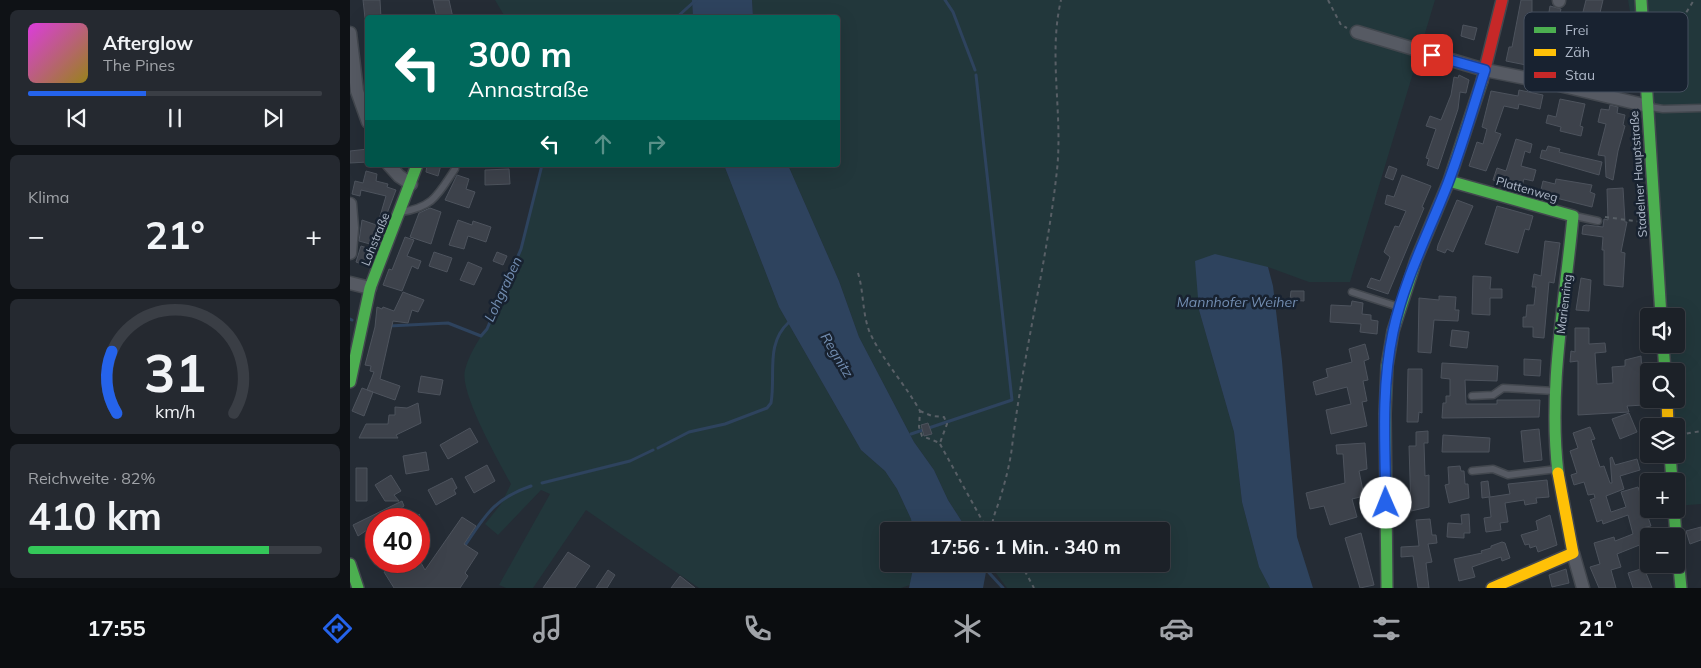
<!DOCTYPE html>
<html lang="de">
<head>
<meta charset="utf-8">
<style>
  :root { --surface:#1c2128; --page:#252930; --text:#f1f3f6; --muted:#a0a3a8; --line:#3a3e45; --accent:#2563eb }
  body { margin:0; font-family:Mulish,sans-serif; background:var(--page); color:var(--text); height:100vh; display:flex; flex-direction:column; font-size:19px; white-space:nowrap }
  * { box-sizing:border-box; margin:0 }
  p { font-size:16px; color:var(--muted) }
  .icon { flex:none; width:28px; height:28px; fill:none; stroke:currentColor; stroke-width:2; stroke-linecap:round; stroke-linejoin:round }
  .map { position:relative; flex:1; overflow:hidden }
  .sheet { display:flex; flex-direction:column; gap:10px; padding:10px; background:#0f1216; width:350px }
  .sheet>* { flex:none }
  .banner { position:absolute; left:15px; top:15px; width:475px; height:152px; border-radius:5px; box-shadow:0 5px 20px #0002,0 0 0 1px var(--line); background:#00695c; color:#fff; overflow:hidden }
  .tools { position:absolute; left:1290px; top:308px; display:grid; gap:10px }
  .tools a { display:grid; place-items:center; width:45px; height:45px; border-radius:5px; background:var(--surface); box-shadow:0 5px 20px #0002,0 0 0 1px var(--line); font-size:25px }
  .speed { position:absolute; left:15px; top:508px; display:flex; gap:10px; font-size:25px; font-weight:700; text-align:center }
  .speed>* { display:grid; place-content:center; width:65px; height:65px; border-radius:50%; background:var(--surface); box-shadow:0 5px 20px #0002,0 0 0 1px var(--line); line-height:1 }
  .speed .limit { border:8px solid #d22; background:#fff; color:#111 }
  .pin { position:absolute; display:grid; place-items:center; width:42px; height:42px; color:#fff; margin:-21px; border-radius:10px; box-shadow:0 2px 8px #0006 }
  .me { position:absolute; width:55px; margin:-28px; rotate:359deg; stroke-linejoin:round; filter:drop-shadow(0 0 4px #0008) }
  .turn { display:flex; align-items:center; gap:18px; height:105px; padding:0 20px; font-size:22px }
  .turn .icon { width:65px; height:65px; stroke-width:2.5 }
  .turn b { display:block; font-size:35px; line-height:42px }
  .lanes { display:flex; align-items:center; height:48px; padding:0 20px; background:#0003; justify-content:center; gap:25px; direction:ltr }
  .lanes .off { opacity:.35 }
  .big { font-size:38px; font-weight:700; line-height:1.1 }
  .sheet .tile { flex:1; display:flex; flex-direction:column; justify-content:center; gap:8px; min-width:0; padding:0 18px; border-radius:8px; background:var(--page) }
  .sheet .dial { align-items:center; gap:0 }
  .dial svg { height:130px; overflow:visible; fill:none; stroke:var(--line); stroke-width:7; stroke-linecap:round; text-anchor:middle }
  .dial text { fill:var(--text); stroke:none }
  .song { display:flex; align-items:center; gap:15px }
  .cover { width:60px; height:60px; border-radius:8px; background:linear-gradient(135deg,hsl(300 70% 55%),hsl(50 70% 35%)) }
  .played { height:5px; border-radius:2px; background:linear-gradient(90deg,var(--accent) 40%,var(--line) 40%) }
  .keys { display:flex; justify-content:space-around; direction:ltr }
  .heat { display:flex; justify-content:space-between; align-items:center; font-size:28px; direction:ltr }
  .charge { height:8px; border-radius:4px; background:linear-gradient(90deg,#34c759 82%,var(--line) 0) }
  .trip { position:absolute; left:530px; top:522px; width:290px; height:50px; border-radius:5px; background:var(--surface); box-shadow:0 5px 20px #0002,0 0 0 1px var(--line); font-weight:700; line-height:50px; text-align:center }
  .tabs { display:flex; height:80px; justify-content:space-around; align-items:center; background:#0b0d10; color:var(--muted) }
  .tabs .icon { width:35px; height:35px }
  .tabs .on { color:var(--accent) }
  .tabs b { font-size:22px; color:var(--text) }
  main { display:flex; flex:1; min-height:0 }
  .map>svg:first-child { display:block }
  .green { fill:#22373b }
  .water { fill:#2e435e }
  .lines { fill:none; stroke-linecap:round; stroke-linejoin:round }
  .stream { stroke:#2e435e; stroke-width:3 }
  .building { fill:#3d424b; stroke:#4d535d }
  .lane-casing { stroke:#42474e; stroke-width:9 }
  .street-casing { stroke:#42474e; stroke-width:15 }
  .fast-casing { stroke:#42474e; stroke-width:14 }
  .slow-casing { stroke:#42474e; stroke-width:14 }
  .jam-casing { stroke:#42474e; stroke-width:14 }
  .path { stroke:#585f66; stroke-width:2; stroke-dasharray:4 4; stroke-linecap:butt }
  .lane { stroke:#565a63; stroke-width:6 }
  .street { stroke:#565a63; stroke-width:12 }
  .fast { stroke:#4caf50; stroke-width:11 }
  .slow { stroke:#ffc107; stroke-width:11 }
  .jam { stroke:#c62828; stroke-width:11 }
  .route-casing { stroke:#184099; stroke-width:12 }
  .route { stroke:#2563eb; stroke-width:9 }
  .labels { text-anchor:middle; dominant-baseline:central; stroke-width:5; stroke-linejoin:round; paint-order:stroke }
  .street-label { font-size:12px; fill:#aeb8c8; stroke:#182230 }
  .water-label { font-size:14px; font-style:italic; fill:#738eb2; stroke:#182230 }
  .key { fill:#182230; stroke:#454f5e; stroke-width:1 }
  .key-label { font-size:14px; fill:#aeb8c8 }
</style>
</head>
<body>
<main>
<section class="sheet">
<div class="tile">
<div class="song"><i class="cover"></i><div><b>Afterglow</b><p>The Pines</p></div></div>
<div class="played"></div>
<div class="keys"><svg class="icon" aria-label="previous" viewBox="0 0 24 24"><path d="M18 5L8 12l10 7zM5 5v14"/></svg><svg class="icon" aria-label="pause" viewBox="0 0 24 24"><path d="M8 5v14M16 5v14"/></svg><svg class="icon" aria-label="next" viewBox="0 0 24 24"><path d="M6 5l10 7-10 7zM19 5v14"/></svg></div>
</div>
<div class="tile"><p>Klima</p>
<div class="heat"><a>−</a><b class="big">21°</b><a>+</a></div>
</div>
<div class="tile dial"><svg viewBox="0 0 100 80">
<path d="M14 69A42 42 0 1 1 86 69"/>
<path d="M14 69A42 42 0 0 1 11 31" stroke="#2563eb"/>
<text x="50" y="56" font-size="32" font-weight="700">31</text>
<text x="50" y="72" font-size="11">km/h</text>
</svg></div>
<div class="tile"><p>Reichweite · 82%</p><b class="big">410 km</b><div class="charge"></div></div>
</section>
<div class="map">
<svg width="1351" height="588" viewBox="0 0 1351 588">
  <rect width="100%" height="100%" fill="#252c35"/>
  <!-- green -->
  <path class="green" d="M145 0H342L343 17H155Z
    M402 0H1085L1000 282H959L918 267 849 310 884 432 892 502 909 567 920 588H657L639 564H811V531H618L598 500 584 470 564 442 509 337 489 281 438 165H488V18L403 17Z
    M1278 0H1351V504L1326 506V426L1317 399H1326V371H1315L1313 344H1326V316H1311L1297 110Z
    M192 165H374L429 307 511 450 535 471 547 489 561 519 563 531H539V564H564L560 585 551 588H349L236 510 183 588H156L149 585 200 494 191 490 148 535 135 524 151 504 161 484C149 462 109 392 115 370 118 357 128 339 137 329L171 249Z"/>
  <!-- water -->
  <path class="water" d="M342 0H402L403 17H343Z
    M374 165H438L489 281 509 337 564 442 584 470 598 500 618 531H563L561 519 547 489 535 471 511 450 429 307Z
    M865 254 918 267 923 286 932 361 947 537 963 588H920L909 567 892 502 884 432 849 310 845 261Z
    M564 564H635L636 572 633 588H559Z"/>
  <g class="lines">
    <!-- stream -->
    <path class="stream" d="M595 0 603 12 625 70
      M326 18 346 0
      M0 319 2 320
      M39 326 98 323 131 336 137 329 171 249 192 165
      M561 434 662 400 626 75
      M308 448 339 432 375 424 417 408 421 403C426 374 415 344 439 322
      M192 483 280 461 303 450
      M114 547C135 516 143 499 181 486
      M631 564 653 588"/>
  </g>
  <!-- building -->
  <path class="building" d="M13 0H30L31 18H15Z
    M83 0H99L103 18H87Z
    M1171 0H1182V24L1178 42V47L1185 48 1183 57 1203 62 1205 54 1234 59 1231 76 1156 61 1159 47H1162Z
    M1236 0H1253L1249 17H1243L1242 21 1231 20Z
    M1200 6 1211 9 1210 13 1230 18 1226 34 1238 37 1237 46 1205 38 1208 20 1198 18Z
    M1113 25 1127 28 1124 40 1111 36Z
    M1109 75 1119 80 1116 93 1110 92 1108 109 1088 169 1077 165 1079 159 1076 158 1086 129 1076 126 1080 116 1091 120 1101 95 1104 77 1108 78Z
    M1169 90 1193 95 1190 109 1169 104 1168 109 1154 106 1145 132 1151 134 1136 171 1119 166 1127 142 1133 144 1137 129 1132 127 1141 91 1168 96Z
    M1210 99 1235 104 1230 126 1233 127 1231 136 1210 131 1211 127 1196 123 1198 115 1206 117Z
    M1260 105 1268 107 1267 113 1275 115 1273 125 1275 126 1268 151 1263 180 1256 177 1255 156 1248 155 1256 124 1248 122 1251 109 1259 110Z
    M1166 139 1182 144 1180 153 1175 151 1171 166 1186 170 1183 181 1174 179 1171 189 1143 180 1147 168 1156 171Z
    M1198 146 1210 149 1209 152 1252 162 1249 175 1190 158 1192 150 1196 151Z
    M18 149V162L0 163V151Z
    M77 165H91L88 176 76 172Z
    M1039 166 1047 169 1043 180 1035 177Z
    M159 169 160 184 135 185V170Z
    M16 171 27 174 26 181 38 184 37 187 46 190 33 224 28 223 36 196 11 190 10 196 2 194 5 181 13 183Z
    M107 175 119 179 116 189 125 192 119 208 95 200Z
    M1052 175 1081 186 1072 207 1074 208 1038 294 1017 287 1021 278 1030 281 1040 257 1034 252 1045 226 1049 227 1056 211 1035 204 1037 195 1044 197Z
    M1206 179 1242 185 1240 192 1245 194 1242 207 1190 194 1193 181 1205 184Z
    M1273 188 1275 222H1277L1271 252 1275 253 1273 287 1254 285V250H1252L1253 237 1232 234 1233 226 1236 225 1253 227 1254 219 1258 220 1257 189Z
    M1107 200 1123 206 1103 252 1097 249 1095 253 1087 250 1088 245Z
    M1147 206 1183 216 1179 230 1175 229 1168 253 1135 244Z
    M80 208 91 212 81 244 60 237 69 213Z
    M12 220 32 227 29 236 23 234 20 244 9 241Z
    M108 220 122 225 123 221 141 227 136 242 118 236 114 249 99 245Z
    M55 237 64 240 57 256 71 261 68 269 62 266 52 291 33 285 39 269 42 270Z
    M1195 241 1210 243 1206 270 1204 283 1199 282 1194 338 1183 337V327H1173V317H1176L1177 305H1184L1186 287H1182L1184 274 1191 276Z
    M11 246 23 250 17 266 6 262Z
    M84 252 102 258 97 272 79 266Z
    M147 252 157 256 153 265 143 261Z
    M118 262 132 268 124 285 110 280Z
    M1123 276 1141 277 1140 289H1152V298H1140V315L1122 314Z
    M1231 278 1241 280 1239 311 1226 310Z
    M941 291H954V301L940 300Z
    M53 292 74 300 68 312 62 310 58 323 43 321 30 379 50 386 45 400 17 390 24 372 20 371 21 366 15 365 25 327 27 307 32 309 33 307 44 311Z
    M1089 296 1106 297 1105 310H1109L1108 321 1084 320 1081 353 1068 352 1069 298 1089 300Z
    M1002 301 1013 303 1012 314 1021 315V320L1028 321 1027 334 1010 332 1011 324 980 322 981 305 1001 306Z
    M1225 328H1239V344L1255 343 1256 352 1245 353 1247 384 1263 383 1262 367 1275 366V360L1291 356 1294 405 1277 406 1279 412 1228 415V361L1220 362 1221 351 1225 352Z
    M1102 330 1119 332 1117 348 1100 346Z
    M1015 344 1019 359 1014 361 1018 380 1013 381 1017 401 1012 402 1017 426 981 434 976 410 1001 404 997 387 966 395 963 382 978 377 976 369 1002 362 999 349Z
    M1174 359 1191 360 1190 376 1174 375Z
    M1092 363 1148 366 1147 381 1115 380 1116 404H1147V400H1190L1189 417 1092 418 1093 403H1096V396H1100V379L1091 378Z
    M1058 369H1072V413L1069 412 1068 422H1057Z
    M71 376 93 380 90 395 68 392Z
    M12 388 23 392 14 416 2 411Z
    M68 403 71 423 46 435 48 438H9L16 424H38L39 415H45V407L57 408Z
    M1279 413 1287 432 1270 439 1262 419Z
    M578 423 582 434 574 436 571 425Z
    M1240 427 1245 439 1241 440 1250 467 1254 466 1260 483H1262L1260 458 1262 457 1265 465 1287 459 1290 470 1270 476 1274 489 1256 496 1261 512 1276 507 1271 492 1288 487 1301 526 1292 528 1297 542 1267 554 1271 567 1261 570 1266 588H1249L1240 567 1250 564 1244 543 1264 537 1265 541 1283 534 1278 515 1253 524 1252 520 1247 522 1240 500 1245 498 1244 494 1238 495 1234 482 1224 485 1221 475 1227 473 1220 451 1228 448 1223 433Z
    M120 428 128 442 98 459 90 445Z
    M1189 429 1192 460 1174 462 1171 431Z
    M1078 431V443H1074L1075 476 1079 475V507L1061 511 1059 446H1066V432Z
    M1093 435 1140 438 1139 452H1092Z
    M1015 443 1017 469 1009 471 1014 496 1002 499 1007 517 980 525 974 506 960 509 956 493 995 483 993 454H987L986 445Z
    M76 452 79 470 56 474 53 456Z
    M137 465 145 481 124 493 115 477Z
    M1110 466 1111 471H1114L1115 484H1118L1119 498 1099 503 1095 485 1099 484 1098 467Z
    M6 468H17V501H6Z
    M41 475 51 491 44 495 49 501H35L25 485Z
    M102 478 107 488 104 490 106 494 86 505 78 490Z
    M1197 480 1199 497 1186 498 1187 503 1180 504 1175 505 1174 500 1155 503 1158 522 1150 523 1151 530 1136 532 1134 518 1141 517 1139 497 1132 498 1131 482 1138 481 1140 497 1160 494 1158 484Z
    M52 501 54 506 35 519H26V524L8 536 3 525Z
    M69 514 78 535 69 539Z
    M1119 514 1120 533H1114V538L1097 537 1098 523 1112 524 1111 515Z
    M1200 515 1207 545 1188 552 1186 546 1180 548 1179 544 1175 545 1171 535 1188 530 1186 521Z
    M112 517 126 526 114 544 128 553 115 573 118 576 110 588H44L34 572 52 561H70L75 570Z
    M1080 519 1082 535H1086L1087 543 1078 544 1082 562 1076 563 1079 588H1068L1063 556 1051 557V547L1069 546 1066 520Z
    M1351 527V540L1340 544 1336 531Z
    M1011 533 1024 585 1010 588 995 538Z
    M1152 542 1155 543 1160 558 1152 561 1151 557 1122 567 1125 577 1109 581 1104 559 1132 553 1131 551 1141 548V546Z
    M218 552 240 566 225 588H193Z
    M1294 568 1302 588H1283L1278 573Z
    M1216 569 1219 583 1202 587 1199 575Z
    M258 570 265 575 257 588H246Z
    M330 576 345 588H321Z"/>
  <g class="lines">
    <!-- lane casing -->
    <g class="lane-casing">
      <path id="lane" d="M1300 107 1313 109 1351 108
        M51 212C84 207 88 194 105 169
        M1225 216 1248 221
        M1002 292 1049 307
        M1122 396 1143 395 1153 388 1204 391
        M1122 471 1143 469 1158 475 1207 469"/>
    </g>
    <!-- street casing -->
    <g class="street-casing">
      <path id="street" d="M1209 0V1
        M1007 32 1135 70 1205 84 1298 106
        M0 33 7 91 18 122
        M39 165 49 176 61 184
        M0 204 2 228 0 253
        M0 283 20 288
        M1223 553 1233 588"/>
    </g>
    <!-- fast casing -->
    <g class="fast-casing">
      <path id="fast" d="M1291 0 1311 316
        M1099 181 1223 216C1215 302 1198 387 1208 473
        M1313 344 1315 371
        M0 382 20 288 67 165
        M1320 454 1322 481
        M1324 509 1326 536
        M1326 536 1331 588
        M0 564 8 588
        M1037 588 1035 414 1037 366 1043 331 1066 260 1099 181 1132 81"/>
    </g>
    <!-- slow casing -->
    <g class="slow-casing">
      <path id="slow" d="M1317 399 1318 426
        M1142 588 1223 553 1208 473"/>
    </g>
    <!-- jam casing -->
    <g class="jam-casing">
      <path id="jam" d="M1132 81 1152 0"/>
    </g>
    <!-- path -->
    <path class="path" d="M978 0 991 25 997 28
      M1311 53 1344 0
      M1255 217 1292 222
      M508 273C514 292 512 314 520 333 533 361 555 384 570 411L569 427 572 436 590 443 597 424 594 417 582 416 570 411
      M1329 435 1351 431
      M590 444 638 531
      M642 531C641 519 648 507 651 495 656 479 660 463 662 447 673 354 697 263 707 170 713 113 698 55 711 0
      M671 564 684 588"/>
    <!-- lane -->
    <use href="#lane" class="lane"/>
    <!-- street -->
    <use href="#street" class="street"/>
    <!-- fast -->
    <use href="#fast" class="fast"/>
    <!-- slow -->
    <use href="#slow" class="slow"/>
    <!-- jam -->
    <use href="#jam" class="jam"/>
  </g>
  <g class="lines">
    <!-- route casing -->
    <g class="route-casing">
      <path id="route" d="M1036 503C1035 446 1031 388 1043 332 1054 280 1079 232 1098 183 1112 146 1123 108 1135 70L1082 55"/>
    </g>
    <!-- route -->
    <use href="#route" class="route"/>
  </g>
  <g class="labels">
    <!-- street labels -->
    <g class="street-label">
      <text transform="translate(1288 174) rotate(-94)">Stadelner Hauptstraße</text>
      <text transform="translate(1177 189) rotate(16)">Plattenweg</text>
      <text transform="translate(25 239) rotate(-68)">Lohstraße</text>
      <text transform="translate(1214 304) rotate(-83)">Marienring</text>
    </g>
    <!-- water labels -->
    <g class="water-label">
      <text transform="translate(153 289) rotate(-65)">Lohgraben</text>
      <text x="887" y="302">Mannhofer Weiher</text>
      <text transform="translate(487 355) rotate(59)">Regnitz</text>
    </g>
  </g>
  <!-- legend -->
  <rect x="1174" y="12" width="164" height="80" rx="8" class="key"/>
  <rect x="1184" y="27" width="22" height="6" fill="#4caf50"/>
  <rect x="1184" y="49" width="22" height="7" fill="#ffc107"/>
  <rect x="1184" y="72" width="22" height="6" fill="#c62828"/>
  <g class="key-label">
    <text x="1215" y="35">Frei</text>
    <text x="1215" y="57">Zäh</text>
    <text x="1215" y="80">Stau</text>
  </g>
</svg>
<div class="tools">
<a><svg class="icon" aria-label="sound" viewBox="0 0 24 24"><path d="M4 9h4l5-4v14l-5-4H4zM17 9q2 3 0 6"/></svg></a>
<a><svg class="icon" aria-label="search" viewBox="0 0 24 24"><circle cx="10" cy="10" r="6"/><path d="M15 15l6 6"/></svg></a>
<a><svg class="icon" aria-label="layers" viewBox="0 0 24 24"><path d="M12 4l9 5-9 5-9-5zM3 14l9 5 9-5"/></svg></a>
<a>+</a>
<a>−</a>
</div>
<div class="speed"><div class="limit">40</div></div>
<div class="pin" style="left:1082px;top:55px;background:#d93025"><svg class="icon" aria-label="arrive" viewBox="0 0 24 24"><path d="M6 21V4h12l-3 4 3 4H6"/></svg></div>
<svg class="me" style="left:1036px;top:503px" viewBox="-20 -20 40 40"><circle r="19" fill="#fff"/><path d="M0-13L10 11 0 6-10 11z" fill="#2563eb"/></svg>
<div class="trip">17:56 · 1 Min. · 340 m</div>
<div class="banner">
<div class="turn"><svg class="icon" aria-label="left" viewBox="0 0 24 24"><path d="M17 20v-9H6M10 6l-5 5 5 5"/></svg><div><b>300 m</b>Annastraße</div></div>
<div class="lanes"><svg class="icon" aria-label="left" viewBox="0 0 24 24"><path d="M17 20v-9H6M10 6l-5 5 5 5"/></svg><svg class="icon off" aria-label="ahead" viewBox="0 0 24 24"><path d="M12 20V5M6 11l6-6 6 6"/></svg><svg class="icon off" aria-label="right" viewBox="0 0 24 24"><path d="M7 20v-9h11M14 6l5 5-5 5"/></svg></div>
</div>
</div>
</main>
<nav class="tabs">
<b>17:55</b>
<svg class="icon on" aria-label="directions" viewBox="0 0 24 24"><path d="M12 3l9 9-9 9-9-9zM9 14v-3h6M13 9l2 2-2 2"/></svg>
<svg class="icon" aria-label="music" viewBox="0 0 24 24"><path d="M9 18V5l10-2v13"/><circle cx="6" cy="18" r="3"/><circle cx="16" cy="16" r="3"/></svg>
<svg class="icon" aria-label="phone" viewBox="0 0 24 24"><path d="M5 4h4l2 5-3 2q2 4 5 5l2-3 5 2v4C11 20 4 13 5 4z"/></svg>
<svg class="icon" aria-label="climate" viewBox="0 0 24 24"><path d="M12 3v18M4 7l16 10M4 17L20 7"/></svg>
<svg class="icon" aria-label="car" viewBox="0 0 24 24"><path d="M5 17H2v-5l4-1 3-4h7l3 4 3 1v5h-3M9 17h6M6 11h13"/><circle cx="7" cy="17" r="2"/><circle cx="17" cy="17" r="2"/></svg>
<svg class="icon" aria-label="filters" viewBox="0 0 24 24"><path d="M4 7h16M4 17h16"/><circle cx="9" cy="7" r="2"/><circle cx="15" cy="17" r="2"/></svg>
<b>21°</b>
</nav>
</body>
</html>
